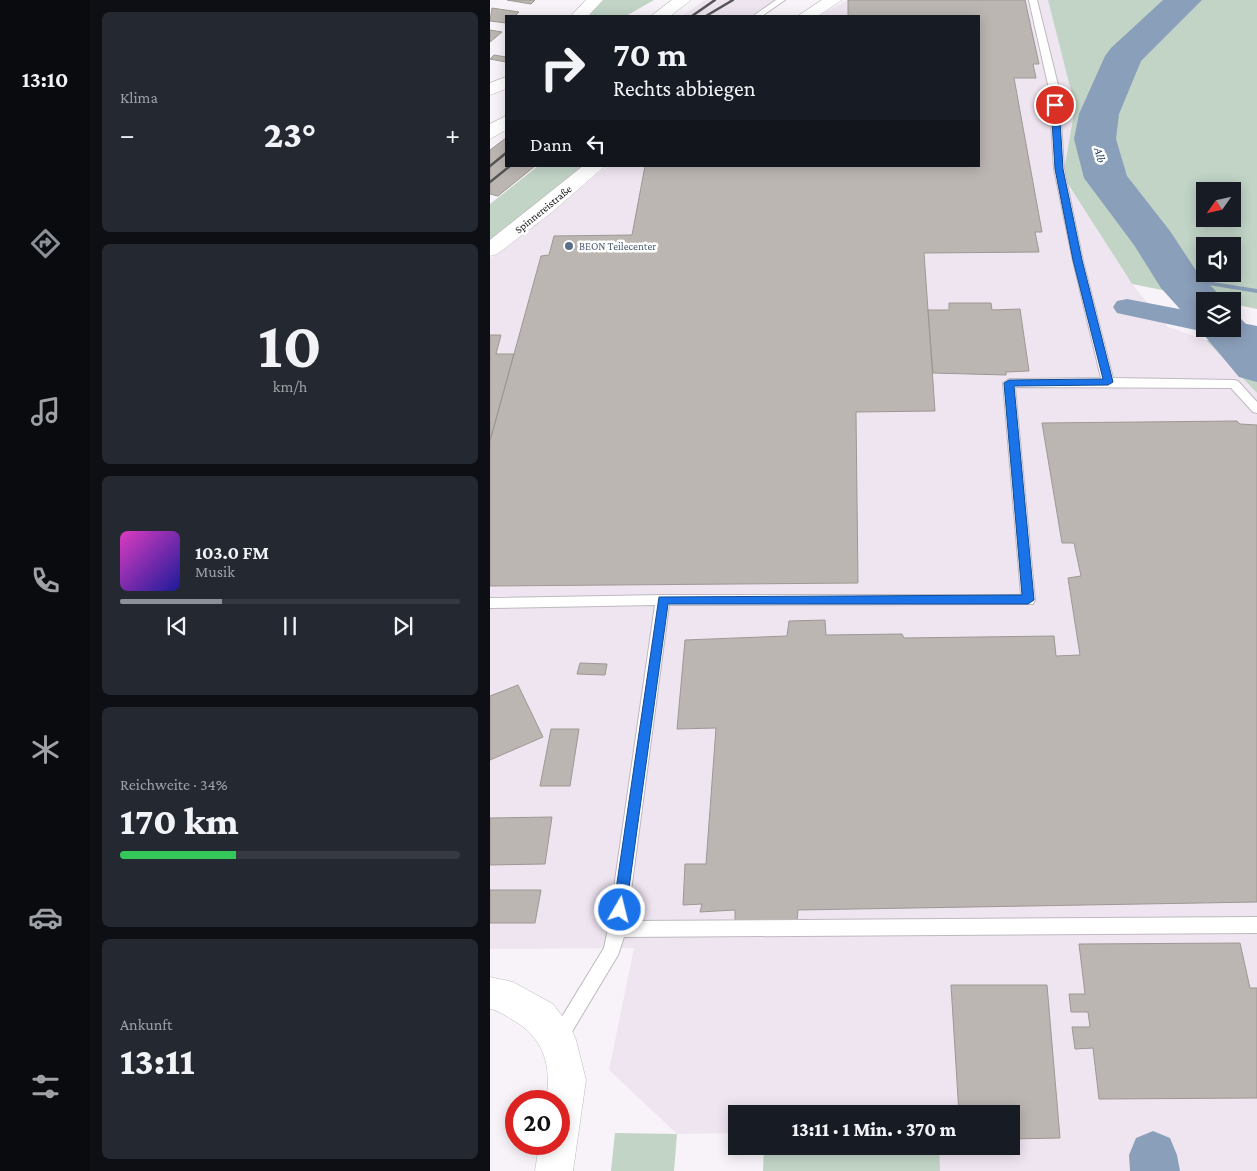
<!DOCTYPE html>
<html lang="de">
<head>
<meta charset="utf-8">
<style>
  :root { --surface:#171b24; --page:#242831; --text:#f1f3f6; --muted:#9ea1a6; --line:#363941; --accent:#8c9099 }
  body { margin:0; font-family:"Crimson Pro",serif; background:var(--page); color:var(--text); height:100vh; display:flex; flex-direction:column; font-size:19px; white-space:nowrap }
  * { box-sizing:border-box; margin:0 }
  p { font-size:16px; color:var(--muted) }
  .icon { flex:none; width:28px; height:28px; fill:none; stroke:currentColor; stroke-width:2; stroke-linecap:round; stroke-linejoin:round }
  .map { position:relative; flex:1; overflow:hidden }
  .details { display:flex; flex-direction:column; gap:12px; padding:12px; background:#0d0f14; width:400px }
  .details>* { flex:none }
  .hud { position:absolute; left:15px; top:15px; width:475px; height:152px; border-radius:0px; box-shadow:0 2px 12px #0003; background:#171b24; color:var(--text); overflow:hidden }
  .needle { width:32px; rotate:236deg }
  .tools { position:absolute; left:706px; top:182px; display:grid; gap:10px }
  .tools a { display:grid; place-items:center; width:45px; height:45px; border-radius:0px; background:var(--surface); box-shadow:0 2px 12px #0003; font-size:25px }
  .speed { position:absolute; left:15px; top:1090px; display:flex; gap:10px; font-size:25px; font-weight:700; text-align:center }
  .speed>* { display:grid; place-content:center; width:65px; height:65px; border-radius:50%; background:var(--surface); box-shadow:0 2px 12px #0003; line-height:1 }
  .speed .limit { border:8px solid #d22; background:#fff; color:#111 }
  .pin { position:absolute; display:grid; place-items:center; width:42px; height:42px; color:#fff; margin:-21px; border:2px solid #fff; border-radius:50%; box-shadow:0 1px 5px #0007 }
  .me { position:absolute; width:55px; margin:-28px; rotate:8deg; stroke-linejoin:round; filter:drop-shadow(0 0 4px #0008) }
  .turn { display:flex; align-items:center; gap:18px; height:105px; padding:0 25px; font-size:22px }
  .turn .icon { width:65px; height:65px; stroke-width:2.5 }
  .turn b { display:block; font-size:35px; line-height:42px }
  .then { display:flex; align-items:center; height:48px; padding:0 25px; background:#0003; gap:10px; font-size:19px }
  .big { font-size:38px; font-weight:800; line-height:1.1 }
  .details .card { flex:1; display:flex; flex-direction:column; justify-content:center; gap:8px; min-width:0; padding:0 18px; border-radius:8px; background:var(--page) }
  .details .dial { align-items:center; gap:0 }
  .dial b { font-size:65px; line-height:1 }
  .song { display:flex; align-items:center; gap:15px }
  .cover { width:60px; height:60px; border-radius:8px; background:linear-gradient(135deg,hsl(310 70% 55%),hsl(240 70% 35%)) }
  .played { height:5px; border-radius:2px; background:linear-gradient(90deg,var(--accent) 30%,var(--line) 30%) }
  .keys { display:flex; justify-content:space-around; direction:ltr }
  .heat { display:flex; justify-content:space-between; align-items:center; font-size:28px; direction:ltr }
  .charge { height:8px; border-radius:4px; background:linear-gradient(90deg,#34c759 34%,var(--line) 0) }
  .trip { position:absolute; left:238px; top:1105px; width:292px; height:50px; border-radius:0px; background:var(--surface); box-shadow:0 2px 12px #0003; font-weight:800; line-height:50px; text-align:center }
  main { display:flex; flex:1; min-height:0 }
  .menu { display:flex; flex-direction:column; width:90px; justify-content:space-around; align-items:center; background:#090b0e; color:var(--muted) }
  .menu .icon { width:35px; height:35px }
  .menu .selected { color:var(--accent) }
  .menu b { font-size:22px; color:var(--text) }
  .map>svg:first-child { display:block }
  .built { fill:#efe5f1 }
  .green { fill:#c1d4c6; fill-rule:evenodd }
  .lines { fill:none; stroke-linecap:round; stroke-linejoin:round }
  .stream { fill:#8a9fba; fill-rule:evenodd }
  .canal { fill:#8a9fba; fill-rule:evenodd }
  .river { fill:#8a9fba; fill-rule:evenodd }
  .building { fill:#bbb6b1; stroke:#9d9893 }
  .lane-casing { stroke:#bdb9be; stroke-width:2 }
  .street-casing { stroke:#bdb9be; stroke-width:1 }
  .primary-casing { stroke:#bdb9be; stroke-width:1 }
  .lane { fill:#fff; fill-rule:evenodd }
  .street { fill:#fff; fill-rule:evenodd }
  .primary { fill:#fff; fill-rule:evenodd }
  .rail { stroke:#565457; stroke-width:2.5 }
  .route { fill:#1a73e8; stroke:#114b97 }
  .service-dot { fill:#5c6f8a; stroke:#fff; stroke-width:2 }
  .labels { text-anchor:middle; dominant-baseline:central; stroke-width:5; stroke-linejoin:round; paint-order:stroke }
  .far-street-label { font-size:11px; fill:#151315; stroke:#fff }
  .far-service-label { font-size:11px; fill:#4e5e75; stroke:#fff; text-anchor:start }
  .far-water-label { font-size:12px; font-style:italic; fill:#17345a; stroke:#fff }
</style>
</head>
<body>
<main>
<nav class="menu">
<b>13:10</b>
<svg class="icon selected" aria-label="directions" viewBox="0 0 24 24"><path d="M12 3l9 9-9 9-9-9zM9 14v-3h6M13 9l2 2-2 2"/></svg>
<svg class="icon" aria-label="music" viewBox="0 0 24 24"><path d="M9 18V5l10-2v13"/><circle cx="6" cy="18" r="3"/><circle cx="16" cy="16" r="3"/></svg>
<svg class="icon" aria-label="phone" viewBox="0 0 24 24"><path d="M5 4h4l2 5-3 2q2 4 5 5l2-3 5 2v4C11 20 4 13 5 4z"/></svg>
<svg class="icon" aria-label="climate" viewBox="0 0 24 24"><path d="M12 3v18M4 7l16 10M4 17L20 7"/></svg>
<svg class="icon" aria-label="car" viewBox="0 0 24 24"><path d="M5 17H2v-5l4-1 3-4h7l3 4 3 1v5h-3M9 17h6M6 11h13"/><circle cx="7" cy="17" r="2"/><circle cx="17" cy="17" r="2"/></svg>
<svg class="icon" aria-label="filters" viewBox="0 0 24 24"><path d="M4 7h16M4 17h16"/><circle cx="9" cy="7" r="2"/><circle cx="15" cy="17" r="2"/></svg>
</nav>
<section class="details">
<div class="card"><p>Klima</p>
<div class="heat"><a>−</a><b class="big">23°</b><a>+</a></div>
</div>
<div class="card dial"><b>10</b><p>km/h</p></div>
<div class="card">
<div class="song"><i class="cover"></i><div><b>103.0 FM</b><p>Musik</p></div></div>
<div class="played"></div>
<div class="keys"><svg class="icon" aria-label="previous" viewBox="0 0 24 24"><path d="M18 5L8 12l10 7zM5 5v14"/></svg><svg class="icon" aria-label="pause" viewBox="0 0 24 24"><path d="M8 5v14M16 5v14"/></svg><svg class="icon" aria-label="next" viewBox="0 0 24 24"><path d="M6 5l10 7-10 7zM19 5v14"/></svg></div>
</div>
<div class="card"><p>Reichweite · 34%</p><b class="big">170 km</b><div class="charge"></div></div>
<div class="card"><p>Ankunft</p><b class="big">13:11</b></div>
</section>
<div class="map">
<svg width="767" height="1171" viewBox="0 0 767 1171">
  <rect width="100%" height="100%" fill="#f7f3f8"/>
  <!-- built -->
  <path class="built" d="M215 0H285L261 16H192Z
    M357 0H558L585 107 573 176 642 284 678 327 716 340 767 393V1171H449L448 1146H521V1114H246V1133L187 1134 119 1070 144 948 0 949V259L118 166H489V16H329Z"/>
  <!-- green -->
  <path class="green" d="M113 0H164L136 16H98Z
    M558 0H767V309L743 304 742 301H727L642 284 573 176 585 107ZM715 191H742V219H715ZM715 246H742V274H715Z
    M48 166H95L0 240V204Z
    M716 340 767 350V393Z
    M125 1133 187 1134 184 1171H121Z
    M274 1146H449L450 1171H273Z"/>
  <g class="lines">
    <!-- stream -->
    <path class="stream" d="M685 276 767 289V293L688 280 684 278Z"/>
    <!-- canal -->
    <path class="canal" d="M637 299 715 314V329H725L715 332 627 313 623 307 627 301Z
      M742 321 767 326V344L730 335 726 329H742Z
      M663 1131 680 1138 687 1155 690 1171H640L639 1155 646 1138Z"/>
    <!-- river -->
    <path class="river" d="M673 0H712L651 61 629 114 626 139 637 176 680 231 705 269 735 301H715V329H742V316L751 319 767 335V382L749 377 709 329 714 322 698 318 671 288 644 245 594 178 584 139 589 114 615 56 621 48Z"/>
  </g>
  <!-- building -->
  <path class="building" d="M17 0H45L41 4Z
    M358 0H535L549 64H543L546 78H524L552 232H545L549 252 434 253 445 411 366 412 368 583 0 586V441L51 256 59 255 64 236 142 235 155 166H489V16H358Z
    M2 8 29 12 25 16H16V23L0 21Z
    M0 30 12 32 0 42Z
    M4 55 16 57V62L0 59Z
    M16 138V166H45L8 196 0 194V150Z
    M459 303H501L502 310 530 309 539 371 516 372V375L443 373 438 310H459Z
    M0 335H11L6 354H24L0 441Z
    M747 421 750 424 767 425V902L308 910 307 921 245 922V910L210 912 212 904 193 905 195 864H216L226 728 187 729 195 640 297 636 299 621 335 620 336 635 412 634 414 638 564 636 566 656 590 655 578 578 591 576 584 543H572L552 423Z
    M90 663 117 664 115 675 87 674Z
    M28 685 53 737 0 760V696Z
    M61 729H89L80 786H50Z
    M62 817 55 864 0 865V818Z
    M0 890H51L45 923H0Z
    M750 943 760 988H767V1098L609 1099 603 1048 585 1049 582 1027H600L598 1012H581L579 994H595L589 944Z
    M461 985H557L570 1138 521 1139V1114H469Z"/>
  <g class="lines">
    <!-- lane casing -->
    <g class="lane-casing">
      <path id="lane" d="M286 0H295L272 16H263Z
        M539 0H547L569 89 574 169 593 261 623 378 744 380 748 381 767 402V413L763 412 741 388 525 387 545 600 543 604 179 605 137 921 767 917V933L134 937 128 955 74 1045 68 1048 62 1045 59 1039 62 1033 114 948 118 929 165 605 0 608V598L173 595H531L513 383 519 379 611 378 583 261 564 169 559 89Z"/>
    </g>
    <!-- street casing -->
    <g class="street-casing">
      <path id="street" d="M96 0H113L98 16H81Z
        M332 0H352L328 16H308Z
        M16 77V89L0 95V83Z
        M93 166H115L61 213 7 254 0 256V240Z
        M0 977 23 982 63 1004 81 1028 86 1040 96 1080 83 1171H45L49 1144H69V1101H56C62 1065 54 1037 21 1019 14 1015 8 1010 0 1009Z"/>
    </g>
    <!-- primary casing -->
    <g class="primary-casing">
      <path id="primary" d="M182 0H201L180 16H161Z
        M16 116V130L0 139V124Z"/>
    </g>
    <!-- lane -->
    <use href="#lane" class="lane"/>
    <!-- street -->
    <use href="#street" class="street"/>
    <!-- primary -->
    <use href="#primary" class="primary"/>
    <!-- rail -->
    <path class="rail" d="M202 16 225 0
      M216 16 243 0
      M0 166 16 153
      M0 182 20 166"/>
  </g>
  <!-- route -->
  <path class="route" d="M565 103 569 105 573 169 592 260 623 382 618 385 524 386 544 600 538 604H178L136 910 134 914 130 916 125 914 123 910 169 597 532 595 514 383 519 380 613 379 583 260 565 169 561 105Z"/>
  <!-- markers -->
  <circle class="service-dot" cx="79" cy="246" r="5"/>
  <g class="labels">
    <!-- far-street labels -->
    <g class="far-street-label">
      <text transform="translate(53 209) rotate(-39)">Spinnereistraße</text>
    </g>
    <!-- far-service labels -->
    <g class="far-service-label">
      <text x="89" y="246">BEON Teilecenter</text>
    </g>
    <!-- far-water labels -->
    <g class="far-water-label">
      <text transform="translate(610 155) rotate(75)">Alb</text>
    </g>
  </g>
</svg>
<div class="tools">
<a><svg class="needle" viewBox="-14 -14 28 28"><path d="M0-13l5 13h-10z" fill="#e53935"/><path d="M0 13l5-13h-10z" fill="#9ea1a6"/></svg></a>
<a><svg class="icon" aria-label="sound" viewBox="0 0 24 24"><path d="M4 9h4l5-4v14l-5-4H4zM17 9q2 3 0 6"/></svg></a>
<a><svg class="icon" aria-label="layers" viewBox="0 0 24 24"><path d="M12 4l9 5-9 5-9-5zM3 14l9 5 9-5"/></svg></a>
</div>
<div class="speed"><div class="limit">20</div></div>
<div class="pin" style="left:565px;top:105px;background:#d93025"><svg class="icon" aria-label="arrive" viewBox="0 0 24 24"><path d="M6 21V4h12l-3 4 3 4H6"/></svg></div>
<svg class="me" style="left:130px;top:910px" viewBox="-20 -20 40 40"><circle r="17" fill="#1a73e8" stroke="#fff" stroke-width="3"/><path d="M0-11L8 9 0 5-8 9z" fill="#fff"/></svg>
<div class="trip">13:11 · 1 Min. · 370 m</div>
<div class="hud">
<div class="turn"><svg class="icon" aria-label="right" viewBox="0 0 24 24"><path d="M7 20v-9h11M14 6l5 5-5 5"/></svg><div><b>70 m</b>Rechts abbiegen</div></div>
<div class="then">Dann<svg class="icon" aria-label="left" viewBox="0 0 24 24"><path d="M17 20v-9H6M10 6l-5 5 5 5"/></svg></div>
</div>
</div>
</main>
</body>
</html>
